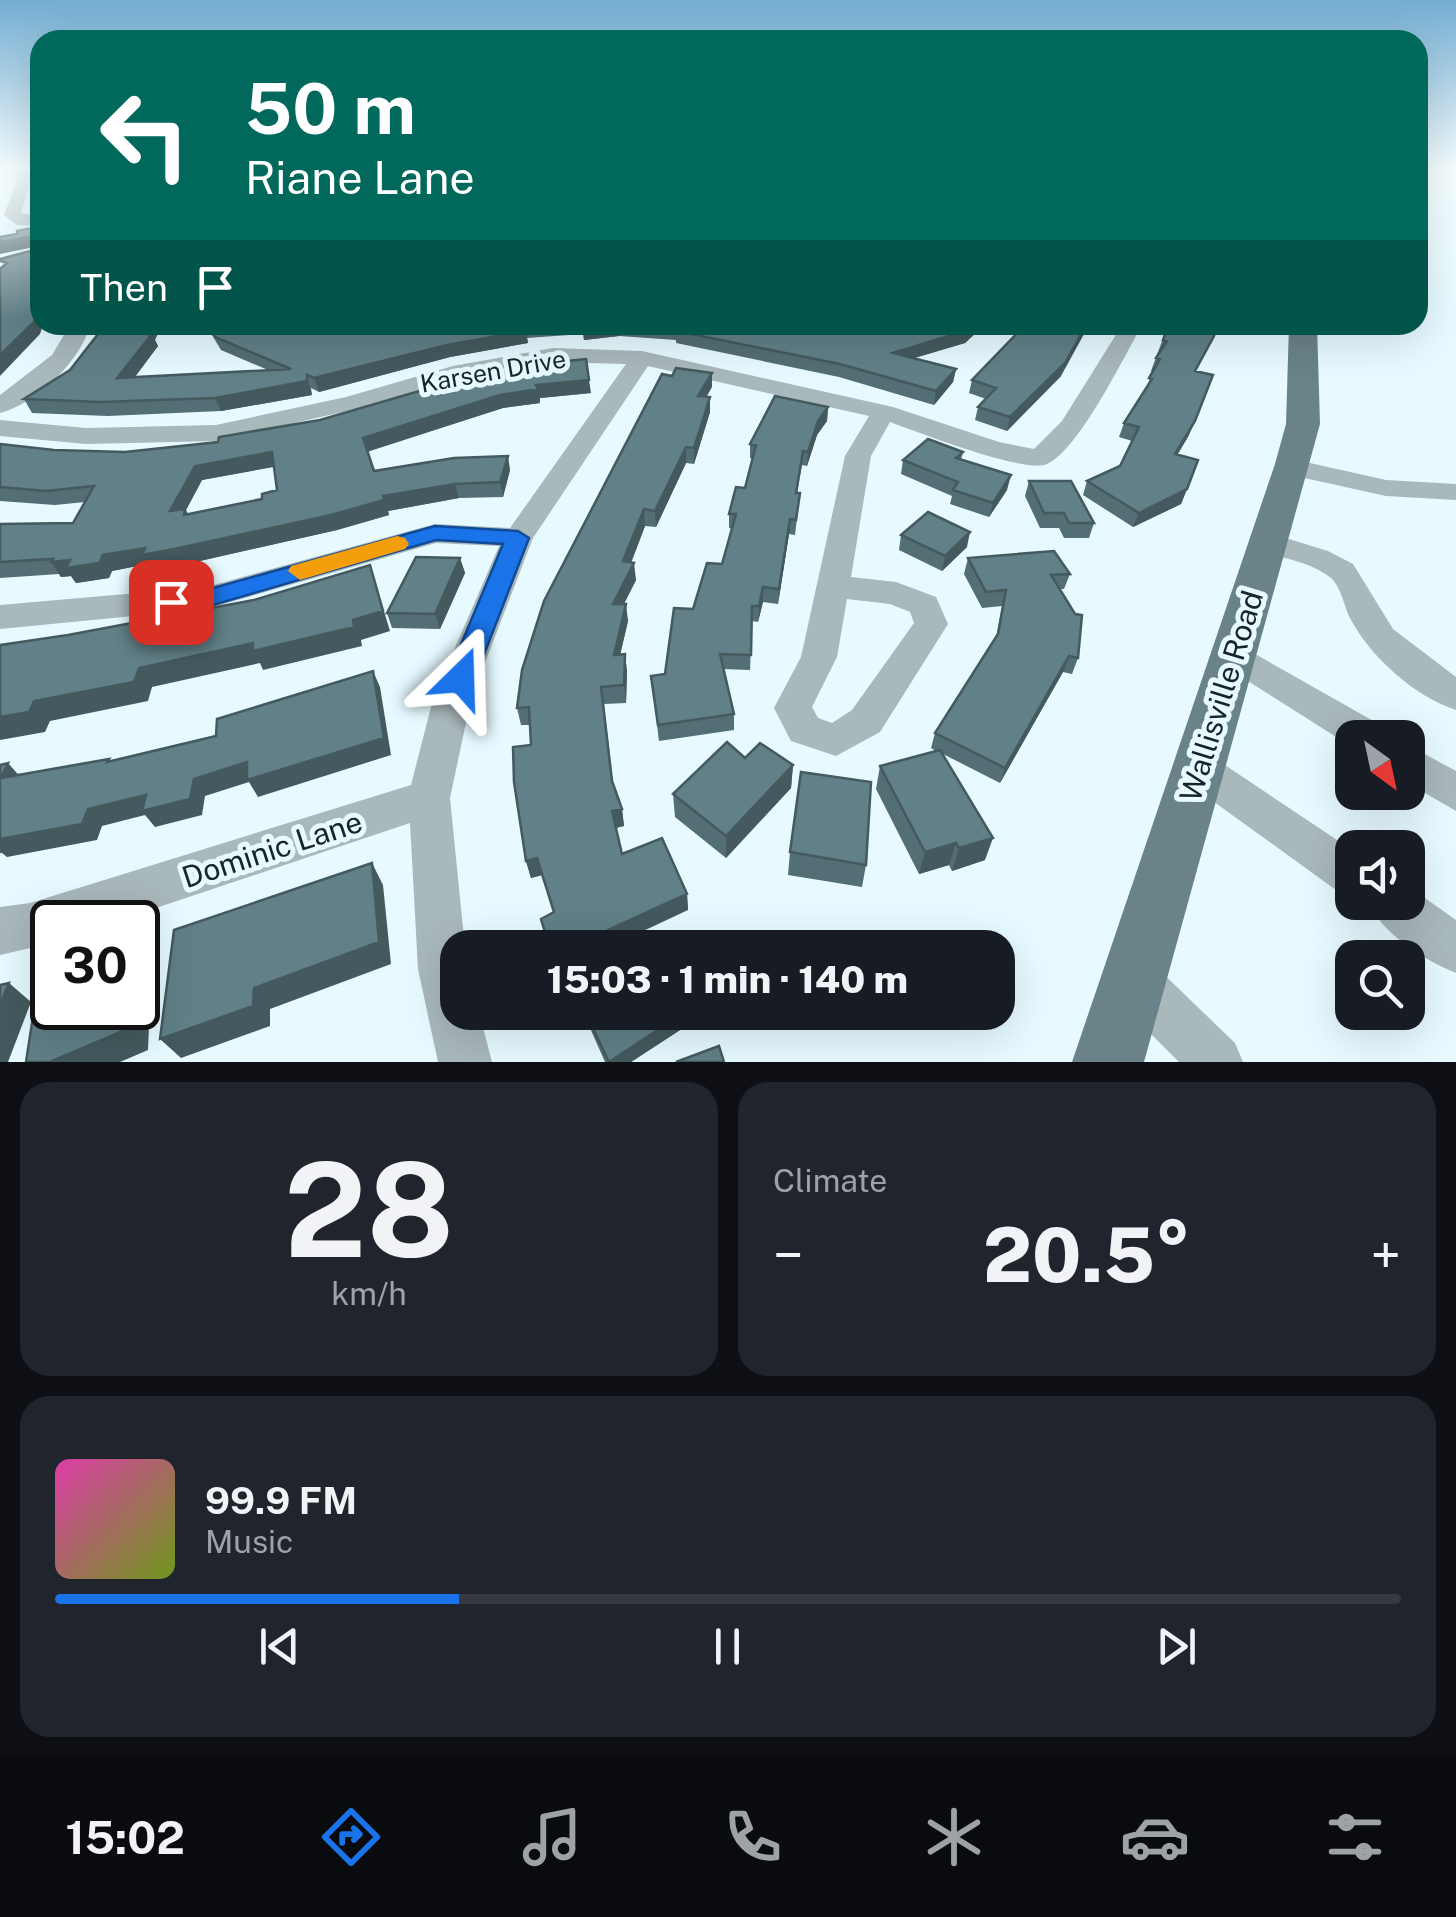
<!DOCTYPE html>
<html lang="en">
<head>
<meta charset="utf-8">
<style>
  :root { --surface:#171b24; --page:#20242c; --text:#f1f3f6; --muted:#9ea1a6; --line:#363941; --accent:#1a73e8 }
  body { margin:0; font-family:"Public Sans",sans-serif; background:var(--page); color:var(--text); height:100vh; display:flex; flex-direction:column; font-size:38px; white-space:nowrap }
  * { box-sizing:border-box; margin:0 }
  p { font-size:32px; color:var(--muted) }
  .icon { flex:none; width:55px; height:55px; fill:none; stroke:currentColor; stroke-width:2; stroke-linecap:round; stroke-linejoin:round }
  .map { position:relative; height:1062px; overflow:hidden }
  .sheet { display:flex; flex-direction:column; gap:20px; padding:20px; background:#0d0f14; flex:1 }
  .sheet>* { flex:none }
  .banner { position:absolute; left:30px; top:30px; width:1398px; height:305px; border-radius:30px; box-shadow:0 10px 40px #0002; background:#00695c; color:#fff; overflow:hidden }
  .needle { width:65px; rotate:147deg }
  .controls { position:absolute; left:1335px; top:720px; display:grid; gap:20px }
  .controls a { display:grid; place-items:center; width:90px; height:90px; border-radius:20px; background:var(--surface); box-shadow:0 10px 40px #0002; font-size:50px }
  .speed { position:absolute; left:30px; top:900px; display:flex; gap:20px; font-size:50px; font-weight:700; text-align:center }
  .speed>* { display:grid; place-content:center; width:130px; height:130px; border-radius:50%; background:var(--surface); box-shadow:0 10px 40px #0002; line-height:1 }
  .speed .limit { border:5px solid #111; border-radius:15px; background:#fff; color:#111 }
  .pin { position:absolute; display:grid; place-items:center; width:85px; height:85px; color:#fff; margin:-42px; border-radius:20px; box-shadow:0 5px 15px #0006 }
  .me { position:absolute; width:110px; margin:-55px; rotate:22deg; stroke-linejoin:round; filter:drop-shadow(0 0 8px #0008) }
  .turn { display:flex; align-items:center; gap:35px; height:210px; padding:0 50px; font-size:45px }
  .turn .icon { width:130px; height:130px; stroke-width:2.5 }
  .turn b { display:block; font-size:70px; line-height:85px }
  .then { display:flex; align-items:center; height:95px; padding:0 50px; background:#0003; gap:20px; font-size:38px }
  .big { font-size:75px; font-weight:800; line-height:1.1 }
  .sheet .tile { flex:1; display:flex; flex-direction:column; justify-content:center; gap:15px; min-width:0; padding:0 35px; border-radius:30px; background:var(--page) }
  .sheet .dial { align-items:center; gap:0 }
  .dial b { font-size:130px; line-height:1 }
  .song { display:flex; align-items:center; gap:30px }
  .cover { width:120px; height:120px; border-radius:15px; background:linear-gradient(135deg,hsl(320 70% 55%),hsl(80 70% 35%)) }
  .played { height:10px; border-radius:5px; background:linear-gradient(90deg,var(--accent) 30%,var(--line) 30%) }
  .keys { display:flex; justify-content:space-around; direction:ltr }
  .heat { display:flex; justify-content:space-between; align-items:center; font-size:55px; direction:ltr }
  .sheet .tiles { flex:1; display:grid; gap:20px; grid-template-columns:1fr 1fr }
  .tile:last-child { grid-column:span 2 }
  .trip { position:absolute; left:440px; top:930px; width:575px; height:100px; border-radius:30px; background:var(--surface); box-shadow:0 10px 40px #0002; font-weight:800; line-height:100px; text-align:center }
  .tabs { display:flex; height:160px; justify-content:space-around; align-items:center; background:#090b0e; color:var(--muted) }
  .tabs .icon { width:70px; height:70px }
  .tabs .selected { color:var(--accent) }
  .tabs b { font-size:45px; color:var(--text) }
  .map>svg:first-child { display:block }
  .lines { fill:none; stroke-linecap:round; stroke-linejoin:round }
  .minor { fill:#a9b8bb; fill-rule:evenodd }
  .major { fill:#698389; fill-rule:evenodd }
  .wall { fill:#536e74; fill-rule:evenodd }
  .shaded-wall { fill:#445a5e }
  .building { fill:#618087; stroke:#445a5e; stroke-width:2.5; fill-rule:evenodd }
  .route { fill:#1a73e8; stroke:#114b97; stroke-width:2.5 }
  .slow { fill:#f59e0b }
  .labels { text-anchor:middle; dominant-baseline:central; stroke-width:10; stroke-linejoin:round; paint-order:stroke }
  .street-label { font-size:25px; fill:#182528; stroke:#e6faff }
  .near-street-label { font-size:30px; fill:#182528; stroke:#e6faff }
</style>
</head>
<body>
<div class="map">
<svg width="1456" height="1062" viewBox="0 0 1456 1062">
  <rect width="100%" height="100%" fill="#e6faff"/>
  <g class="lines">
    <!-- minor -->
    <path class="minor" d="M17 169H31V181L21 213 40 216V226L17 225 4 215 17 181Z
      M70 325H90C81 361 36 404 0 413V395L52 355Z
      M1122 325H1142C1124 357 1078 451 1047 464 1024 474 918 432 890 422L871 456 851 577 896 582 936 597 948 624 880 732 836 756 791 741 774 708 801 657 845 456 869 416 648 366 533 538 471 699 450 798 465 948H458V1012H479L492 1062H438L418 969 410 823 114 922H52V943L0 955V907L30 903 411 785 433 699 499 546 436 543 206 609 0 629V605L206 587 435 524 510 528 626 364 553 362 456 379 360 408 216 441 86 444 0 436V420L86 428 216 425 346 397 453 366 553 348 642 351 893 407 999 442 1034 449 1062 421ZM847 599 890 604 910 612 914 623 852 710 832 723 818 718 812 707 837 657Z
      M1292 459 1386 480 1456 484V500L1386 496 1282 473 1278 467 1282 461Z
      M1269 533 1328 551 1353 564 1393 629 1456 677V710C1414 696 1372 658 1351 620 1344 608 1342 588 1331 578 1312 562 1281 558 1258 550L1254 543 1258 536Z
      M1234 642 1384 727 1389 738H1352V747L1221 664 1216 655 1221 646Z
      M1408 745 1456 771V811L1408 783Z
      M1199 752 1213 757 1352 850V896L1336 890 1185 781 1179 769 1185 757Z
      M1408 886 1456 920V973C1426 961 1381 933 1368 902H1408Z
      M1133 955 1151 962 1235 1043 1243 1062H1179L1115 998 1108 980 1115 962Z"/>
    <!-- major -->
    <path class="major" d="M1289 325H1317L1320 424 1144 1062H1072L1275 464 1286 424Z"/>
  </g>
  <!-- wall -->
  <path class="wall" d="M206 325H1009L1008 329 994 334 979 330 965 343 914 358 956 369 953 382 934 405 839 377 676 343V340L619 336 584 340 583 334 527 338 528 343 450 357 319 392 311 388 312 395 221 411 108 416 32 413 24 399 155 340 158 346 135 377 268 370 221 350Z
    M1168 325 1214 336 1196 371 1189 435 1178 454 1187 489 1181 504 1133 527 1083 495 1087 481 1120 466 1132 441 1119 437 1124 423 1145 390 1153 372 1151 371Z
    M508 373 591 393 540 398V403L503 408 367 451 374 471 510 470 503 497 459 498 388 511 389 515 337 530 182 565 151 570 147 564 112 571 109 578 76 583 71 576 61 577 59 574 0 578V524L73 523 85 502 55 505 0 501V444L54 450 125 452 218 442 320 420ZM274 467 277 490 262 499 188 514 186 510 202 480Z
    M1061 376 1007 431 975 420 978 407 986 399 969 393 972 380Z
    M712 387 707 396 710 412 694 464 686 463 656 527 645 526 631 563 636 580 624 604 628 621 620 655 625 654 627 672 626 703 604 704 613 783 622 809 624 826 616 828 622 854 687 894 688 910 554 913 542 875 531 878 526 861 531 745 530 725H521L517 708Z
    M828 407 827 421 817 435 807 466 802 465 797 493H800L795 535 789 534 778 604 763 602 758 622 752 621 750 670 723 669 734 714V730L659 741 651 676 665 674 693 609 722 564 732 529 729 528V514L745 488 753 459 750 458V444Z
    M963 452 961 460 1007 490 989 517 950 504 952 496 901 474 903 460Z
    M1029 481 1094 523 1089 538H1064L1059 528H1040L1025 496Z
    M901 535 967 547 942 571 899 550Z
    M460 558 465 573 440 629 392 628 387 613Z
    M968 558 1070 574 1064 589H1060L1078 658 1072 674 1063 672 1000 783 943 754 985 860 952 871 949 865 919 874 876 789 880 766 936 751 931 748 935 733 996 638 1002 606 982 608 964 574Z
    M745 758 793 765 791 788 726 858 675 817 673 794Z
    M790 852 866 865 862 887 788 875Z
    M583 1012H696L697 1019 631 1062H605Z"/>
  <!-- shaded-wall -->
  <path class="shaded-wall" d="M34 236 39 246 0 254V242Z
    M40 297V325H43L40 334 0 376V355Z
    M150 325H162L155 340 158 346 124 391 117 378Z
    M603 325H618L619 336 584 340 583 327Z
    M973 325H980L979 330 965 343 891 365 893 353Z
    M995 325H1009L1008 329 994 334Z
    M1086 325H1089L1061 376 1007 431 1010 417Z
    M526 331 528 343 450 357 319 392 314 378 447 345Z
    M956 369 953 382 934 405 936 391Z
    M712 373V387L698 411V396Z
    M307 375 312 395 221 411 215 398Z
    M589 380 591 393 540 398V403L503 408 367 452 363 438 536 385Z
    M710 397V412L694 464V448Z
    M828 407 827 421 817 435 807 466 808 452 818 421Z
    M1195 421 1189 435 1169 468 1175 454Z
    M686 447V463L656 527 655 511Z
    M272 452 277 466 202 480 186 510 193 524 170 511 195 466Z
    M508 456 510 470 503 497 500 482Z
    M1011 475 1007 490 989 517 993 503Z
    M455 484 459 498 388 511 389 515 337 530 182 565 151 570 147 564 112 571 109 578 76 583 71 576 61 577 51 562 103 555 383 496Z
    M1187 489 1181 504 1133 527 1139 513Z
    M644 509 645 526 625 578 623 561Z
    M790 519 789 534 778 604 779 589Z
    M970 532 967 547 942 571 945 556Z
    M460 558 465 573 440 629 435 614Z
    M634 563 636 580 615 621 613 604Z
    M370 565 390 631 361 640 362 646 263 670 260 663 152 687 148 701 50 721 45 732 0 740V717L34 701 139 668 353 620Z
    M763 587V602L758 622 759 606Z
    M626 604 628 621 616 672 614 655Z
    M625 654 627 672 626 703 624 685Z
    M1069 656 1063 672 1000 783 1005 768Z
    M373 671 380 687 391 755 258 797 249 782 205 796 202 815 155 827 145 815 102 826 97 840 7 857 2 853H0V839L88 809 194 779Z
    M8 763 23 780 1 778Z
    M793 765 791 788 726 858V836Z
    M622 809 624 826 615 828 612 811Z
    M993 838 985 860 952 871 959 848Z
    M956 843 949 865 919 874 925 852Z
    M537 858 542 875 531 878 526 861Z
    M372 863 383 885 391 964 270 1009V1026L181 1058 160 1039 254 988Z
    M687 894 688 910 607 948H569Z
    M138 942 152 957 148 1050 120 1062H50L127 1008H138Z
    M9 983 31 1002 8 1062H0V1005Z
    M685 1012H696L697 1019 631 1062H609Z"/>
  <!-- building -->
  <path class="building" d="M40 173V202L37 203 33 174Z
    M40 219V297L34 322 0 355V269L7 263 0 261V259L38 249V239L34 236 0 242V237L17 234V231L33 228 34 220Z
    M105 325H150L145 334H152L117 378 291 369 215 337 208 325H535L524 326 526 331 447 345 314 378 307 375V381L215 398 100 402 24 399 70 370Z
    M638 325H973L968 330 893 353 956 369 936 391 840 364 676 331 678 328Z
    M1025 325H1086L1065 363 1010 417 978 407 996 388 972 380Z
    M1168 325H1217L1214 336 1195 371 1213 375 1195 421 1175 454 1198 460 1187 489 1139 513 1087 481 1120 466 1139 427 1124 423 1152 379 1149 378 1160 359 1156 358 1167 341 1163 340Z
    M586 359 589 380 536 385 538 389 500 395 363 438 374 471 454 458 508 456 500 482 455 484 383 496 384 500 331 515 174 549 142 555 145 548 103 555 99 563 66 568 70 560 51 562 53 559 0 562V524L73 523 94 486 46 491 0 487V444L54 450 125 452 218 442 219 437 320 420 505 366 508 373 545 363ZM272 452 277 490 262 494V499L184 515 185 509 170 511 195 466Z
    M676 368 712 373 698 396 710 397 694 448 686 447 655 511 644 509 623 561 634 563 613 604H626L614 655 625 654 624 685 601 687 612 781 622 809 612 811 622 854 662 838 687 894 569 948H550L541 919 554 912 537 858 526 861 514 782 513 747 531 745 529 707 517 708 522 670 544 601 662 374 672 376Z
    M775 396 828 407 818 421 808 452 803 451 796 493H800L796 520 790 519 779 589 763 587 759 606H752L751 655 720 654 734 714 658 725 651 676 665 674 674 608 693 609 707 563 722 564 736 514H729L736 487 745 488 756 445 750 444Z
    M928 439 963 452 956 458 1011 475 993 503 953 490 958 482 903 460Z
    M1029 481H1071L1094 523H1069L1064 513H1044Z
    M928 512 970 532 945 556 901 535Z
    M1054 551 1070 574 1051 575 1075 614 1082 615 1078 658 1069 656 1005 768 935 733 998 634 1006 590 986 592 968 558Z
    M416 557 460 558 435 614 387 613Z
    M370 565 383 611 353 620 354 627 253 651V643L139 668 134 682 34 701 29 712 0 717V645L68 635 254 600Z
    M373 671 384 738 247 780V762L194 779 190 799 142 811 146 795 88 809 82 824 0 839V765L8 763 1 778 109 759 107 762 216 736 217 719Z
    M727 742 745 758 760 743 793 765 726 836 673 794Z
    M940 750 993 838 959 848 956 843 925 852 880 766Z
    M801 772 871 782 866 865 790 852Z
    M372 863 379 942 254 988 253 1006 160 1039 174 930Z
    M659 939 664 948H644Z
    M52 966V1008H127L125 1030 50 1062H26L40 971Z
    M9 983 0 1005V985Z
    M585 1012H685L609 1062Z
    M719 1046 724 1062H676Z"/>
  <!-- sky -->
  <linearGradient id="sky" x2="0" y2="1"><stop stop-color="#73add2"/><stop offset="0.53" stop-color="#f4fdff"/><stop offset="1" stop-color="#f4fdff" stop-opacity="0"/></linearGradient>
  <rect width="1456" height="318" fill="url(#sky)"/>
  <!-- route -->
  <path class="route" d="M435 526 518 531 529 538 475 678 471 685 461 688 451 685 447 678 503 544 436 540 206 607 171 611 159 602 171 593 206 590Z"/>
  <!-- slow -->
  <path class="slow" d="M397 536 405 538 409 544 405 549 300 580 288 571 291 566Z"/>
  <g class="labels">
    <!-- street labels -->
    <g class="street-label">
      <text transform="translate(493 371) rotate(-10)">Karsen Drive</text>
    </g>
    <!-- near-street labels -->
    <g class="near-street-label">
      <text transform="translate(1221 696) rotate(-73)">Wallisville Road</text>
      <text transform="translate(272 849) rotate(-18)">Dominic Lane</text>
    </g>
  </g>
</svg>
<div class="controls">
<a><svg class="needle" viewBox="-14 -14 28 28"><path d="M0-13l5 13h-10z" fill="#e53935"/><path d="M0 13l5-13h-10z" fill="#9ea1a6"/></svg></a>
<a><svg class="icon" aria-label="sound" viewBox="0 0 24 24"><path d="M4 9h4l5-4v14l-5-4H4zM17 9q2 3 0 6"/></svg></a>
<a><svg class="icon" aria-label="search" viewBox="0 0 24 24"><circle cx="10" cy="10" r="6"/><path d="M15 15l6 6"/></svg></a>
</div>
<div class="speed"><div class="limit">30</div></div>
<div class="pin" style="left:171px;top:602px;background:#d93025"><svg class="icon" aria-label="arrive" viewBox="0 0 24 24"><path d="M6 21V4h12l-3 4 3 4H6"/></svg></div>
<svg class="me" style="left:461px;top:678px" viewBox="-20 -20 40 40"><path d="M0-17L14 15 0 8-14 15z" fill="#1a73e8" stroke="#fff" stroke-width="4"/></svg>
<div class="trip">15:03 · 1 min · 140 m</div>
<div class="banner">
<div class="turn"><svg class="icon" aria-label="left" viewBox="0 0 24 24"><path d="M17 20v-9H6M10 6l-5 5 5 5"/></svg><div><b>50 m</b>Riane Lane</div></div>
<div class="then">Then<svg class="icon" aria-label="arrive" viewBox="0 0 24 24"><path d="M6 21V4h12l-3 4 3 4H6"/></svg></div>
</div>
</div>
<section class="sheet">
<div class="tiles">
<div class="tile dial"><b>28</b><p>km/h</p></div>
<div class="tile"><p>Climate</p>
<div class="heat"><a>−</a><b class="big">20.5°</b><a>+</a></div>
</div>
<div class="tile">
<div class="song"><i class="cover"></i><div><b>99.9 FM</b><p>Music</p></div></div>
<div class="played"></div>
<div class="keys"><svg class="icon" aria-label="previous" viewBox="0 0 24 24"><path d="M18 5L8 12l10 7zM5 5v14"/></svg><svg class="icon" aria-label="pause" viewBox="0 0 24 24"><path d="M8 5v14M16 5v14"/></svg><svg class="icon" aria-label="next" viewBox="0 0 24 24"><path d="M6 5l10 7-10 7zM19 5v14"/></svg></div>
</div>
</div>
</section>
<nav class="tabs">
<b>15:02</b>
<svg class="icon selected" aria-label="directions" viewBox="0 0 24 24"><path d="M12 3l9 9-9 9-9-9zM9 14v-3h6M13 9l2 2-2 2"/></svg>
<svg class="icon" aria-label="music" viewBox="0 0 24 24"><path d="M9 18V5l10-2v13"/><circle cx="6" cy="18" r="3"/><circle cx="16" cy="16" r="3"/></svg>
<svg class="icon" aria-label="phone" viewBox="0 0 24 24"><path d="M5 4h4l2 5-3 2q2 4 5 5l2-3 5 2v4C11 20 4 13 5 4z"/></svg>
<svg class="icon" aria-label="climate" viewBox="0 0 24 24"><path d="M12 3v18M4 7l16 10M4 17L20 7"/></svg>
<svg class="icon" aria-label="car" viewBox="0 0 24 24"><path d="M5 17H2v-5l4-1 3-4h7l3 4 3 1v5h-3M9 17h6M6 11h13"/><circle cx="7" cy="17" r="2"/><circle cx="17" cy="17" r="2"/></svg>
<svg class="icon" aria-label="filters" viewBox="0 0 24 24"><path d="M4 7h16M4 17h16"/><circle cx="9" cy="7" r="2"/><circle cx="15" cy="17" r="2"/></svg>
</nav>
</body>
</html>
